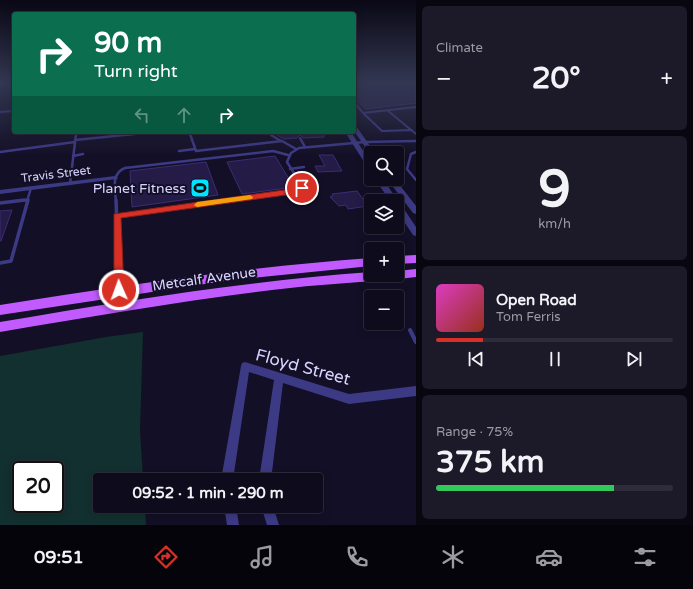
<!DOCTYPE html>
<html lang="en">
<head>
<meta charset="utf-8">
<style>
  :root { --surface:#0e0b1c; --page:#1c1929; --text:#f1f3f6; --muted:#9b9ba3; --line:#2e2b3b; --accent:#d93025 }
  body { margin:0; font-family:"Varela Round",sans-serif; background:var(--page); color:var(--text); height:100vh; display:flex; flex-direction:column; font-size:15px; white-space:nowrap }
  * { box-sizing:border-box; margin:0 }
  p { font-size:13px; color:var(--muted) }
  .icon { flex:none; width:22px; height:22px; fill:none; stroke:currentColor; stroke-width:2; stroke-linecap:round; stroke-linejoin:round }
  .map { position:relative; flex:1; overflow:hidden }
  .panel { display:flex; flex-direction:column; gap:6px; padding:6px; background:#08060f; width:277px }
  .panel>* { flex:none }
  .banner { position:absolute; left:12px; top:12px; width:344px; height:122px; border-radius:4px; box-shadow:0 2px 10px #0003,0 0 0 1px var(--line); background:#0b6e4f; color:#fff; overflow:hidden }
  .fabs { position:absolute; left:364px; top:146px; display:grid; gap:8px }
  .fabs a { display:grid; place-items:center; width:40px; height:40px; border-radius:4px; background:var(--surface); box-shadow:0 2px 10px #0003,0 0 0 1px var(--line); font-size:20px }
  .speed { position:absolute; left:12px; top:461px; display:flex; gap:8px; font-size:20px; font-weight:700; text-align:center }
  .speed>* { display:grid; place-content:center; width:52px; height:52px; border-radius:50%; background:var(--surface); box-shadow:0 2px 10px #0003,0 0 0 1px var(--line); line-height:1 }
  .speed .limit { border:2px solid #111; border-radius:6px; background:#fff; color:#111 }
  .pin { position:absolute; display:grid; place-items:center; width:34px; height:34px; color:#fff; margin:-17px; border:2px solid #fff; border-radius:50%; box-shadow:0 1px 4px #0007 }
  .me { position:absolute; width:44px; margin:-22px; rotate:358deg; stroke-linejoin:round; filter:drop-shadow(0 0 3px #0008) }
  .turn { display:flex; align-items:center; gap:14px; height:84px; padding:0 16px; font-size:18px }
  .turn .icon { width:52px; height:52px; stroke-width:2.5 }
  .turn b { display:block; font-size:28px; line-height:34px }
  .lanes { display:flex; align-items:center; height:38px; padding:0 16px; background:#0003; justify-content:center; gap:20px; direction:ltr }
  .lanes .off { opacity:.35 }
  .big { font-size:30px; font-weight:700; line-height:1.1 }
  .panel .card { flex:1; display:flex; flex-direction:column; justify-content:center; gap:6px; min-width:0; padding:0 14px; border-radius:6px; background:var(--page) }
  .panel .dial { align-items:center; gap:0 }
  .dial b { font-size:52px; line-height:1 }
  .song { display:flex; align-items:center; gap:12px }
  .cover { width:48px; height:48px; border-radius:6px; background:linear-gradient(135deg,hsl(310 70% 55%),hsl(10 70% 35%)) }
  .played { height:4px; border-radius:2px; background:linear-gradient(90deg,var(--accent) 20%,var(--line) 20%) }
  .keys { display:flex; justify-content:space-around; direction:ltr }
  .heat { display:flex; justify-content:space-between; align-items:center; font-size:22px; direction:ltr }
  .charge { height:6px; border-radius:3px; background:linear-gradient(90deg,#34c759 75%,var(--line) 0) }
  .trip { position:absolute; left:93px; top:473px; width:230px; height:40px; border-radius:4px; background:var(--surface); box-shadow:0 2px 10px #0003,0 0 0 1px var(--line); font-weight:700; line-height:40px; text-align:center }
  .tabs { display:flex; height:64px; justify-content:space-around; align-items:center; background:#06040b; color:var(--muted) }
  .tabs .icon { width:28px; height:28px }
  .tabs .selected { color:var(--accent) }
  .tabs b { font-size:18px; color:var(--text) }
  main { display:flex; flex:1; min-height:0 }
  .map>svg:first-child { display:block }
  .green { fill:#12302f; fill-rule:evenodd }
  .building { fill:#241b47; stroke:#3b2d73 }
  .lines { fill:none; stroke-linecap:round; stroke-linejoin:round }
  .service-far3 { stroke:#3d3a85; stroke-width:2 }
  .service-far2 { stroke:#3d3a85; stroke-width:2.5 }
  .service-far1 { stroke:#3d3a85; stroke-width:3.5 }
  .service { stroke:#3d3a85; stroke-width:4 }
  .minor { fill:#3d3a85; fill-rule:evenodd }
  .tertiary { fill:#3d3a85; fill-rule:evenodd }
  .primary { fill:#c25bff; fill-rule:evenodd }
  .route { fill:#d93025; stroke:#8d1f18 }
  .slow { fill:#f59e0b }
  .labels { text-anchor:middle; dominant-baseline:central; stroke-width:4; stroke-linejoin:round; paint-order:stroke }
  .far-street-label { font-size:12px; fill:#d9d4ff; stroke:#130f26 }
  .poi-label { font-size:14px; fill:#d9d4ff; stroke:#130f26; text-anchor:end }
  .street-label { font-size:14px; fill:#d9d4ff; stroke:#130f26 }
  .near-street-label { font-size:17px; fill:#d9d4ff; stroke:#130f26 }
</style>
</head>
<body>
<main>
<div class="map">
<svg width="416" height="525" viewBox="0 0 416 525">
  <rect width="100%" height="100%" fill="#130f26"/>
  <!-- green -->
  <path class="green" d="M143 332 140 430 143 480H100V506H145L146 525H0V356L106 337ZM21 470H55V504H21Z"/>
  <!-- building -->
  <path class="building" d="M377 82H410L416 86V103L366 109 354 98V87L381 85Z
    M275 132H324V137L303 138 300 135 297 138 284 139 277 135Z
    M319 155H333L342 171 318 172 315 166H325Z
    M275 156 294 187 242 194 227 162Z
    M206 162 218 195 132 207 130 171Z
    M357 191 368 206 348 209 346 205 339 206 330 197 333 196 332 194Z
    M12 210 1 241H0V211Z"/>
  <g class="lines">
    <!-- service-far3 -->
    <path class="service-far3" d="M354 83 358 82
      M354 102 363 113 416 107
      M387 110 416 134
      M0 112 14 111
      M363 113 382 131 412 130
      M189 132 190 135
      M76 135V132
      M124 135 156 132"/>
    <!-- service-far2 -->
    <path class="service-far2" d="M190 134 196 151 282 141 296 149
      M271 135 281 141
      M300 138 305 147
      M75 140 134 134
      M179 151 195 149
      M0 152 75 142
      M416 152 411 154 407 169 416 180
      M73 156 83 154
      M290 169 304 167
      M70 184 76 134
      M16 201 27 200
      M27 201 31 188
      M116 201C115 189 111 173 125 168L273 151 288 155
      M221 201 300 190 302 186 287 162 291 153 299 148 365 142 416 141"/>
    <!-- service-far1 -->
    <path class="service-far1" d="M116 200 119 285
      M0 203 25 200
      M117 216 228 200
      M0 263 11 261 28 200"/>
    <!-- service -->
    <path class="service" d="M119 284V291
      M410 330 416 342"/>
    <!-- minor -->
    <path class="minor" d="M115 176 118 178 117 179 0 194V190Z
      M245 362 349 394 416 386V396L349 404 283 383 271 480H259L274 380 249 372 233 480H221L241 366 242 363Z
      M224 506H236L239 525H227Z
      M261 506H273L279 525H267Z"/>
    <!-- tertiary -->
    <path class="tertiary" d="M354 125 356 126 375 153 370 154 354 131Z
      M345 132H351L371 163V170L368 168Z
      M375 179H383L398 201 397 202V201H390Z
      M387 179H395L416 206V214L413 213Z
      M397 202 400 203 416 227V236L413 235 397 211Z"/>
    <!-- primary -->
    <path class="primary" d="M416 255V263L397 264V256Z
      M371 258V266L231 280 0 315V305C123 286 246 267 371 258Z
      M416 269V277C375 282 332 283 290 288 193 299 96 316 0 332V322C123 301 246 281 371 272V275H397V271Z"/>
  </g>
  <!-- sky -->
  <linearGradient id="sky" x2="0" y2="1"><stop stop-color="#0a0815"/><stop offset="0.53" stop-color="#333752"/><stop offset="1" stop-color="#333752" stop-opacity="0"/></linearGradient>
  <rect width="416" height="156" fill="url(#sky)"/>
  <!-- route -->
  <path class="route" d="M302 185 306 188 303 192 300 193 121 218 124 290 122 293H115L114 290V214L298 188Z"/>
  <!-- slow -->
  <path class="slow" d="M250 195 253 197 252 199 197 207 194 205 197 202Z"/>
  <!-- icons -->
  <defs>
    <g id="stadium-square" transform="scale(1)"><rect x="-9" y="-9" width="18" height="18" rx="4" fill="#00e5ff" stroke="#130f26"/><path d="M0-5a6.5 5 0 1 0 0 10a6.5 5 0 1 0 0-10ZM-3.5-1.8h7v3.6h-7Z" fill="#111"/></g>
  </defs>
  <g fill-rule="evenodd">
    <use href="#stadium-square" x="200" y="188"/>
  </g>
  <g class="labels">
    <!-- far-street labels -->
    <g class="far-street-label">
      <text transform="translate(56 174) rotate(-7)">Travis Street</text>
    </g>
    <!-- poi labels -->
    <g class="poi-label">
      <text x="186" y="188">Planet Fitness</text>
    </g>
    <!-- street labels -->
    <g class="street-label">
      <text transform="translate(204 279) rotate(-8)">Metcalf Avenue</text>
    </g>
    <!-- near-street labels -->
    <g class="near-street-label">
      <text transform="translate(303 367) rotate(15)">Floyd Street</text>
    </g>
  </g>
</svg>
<div class="fabs">
<a><svg class="icon" aria-label="search" viewBox="0 0 24 24"><circle cx="10" cy="10" r="6"/><path d="M15 15l6 6"/></svg></a>
<a><svg class="icon" aria-label="layers" viewBox="0 0 24 24"><path d="M12 4l9 5-9 5-9-5zM3 14l9 5 9-5"/></svg></a>
<a>+</a>
<a>−</a>
</div>
<div class="speed"><div class="limit">20</div></div>
<div class="pin" style="left:302px;top:188px;background:#d93025"><svg class="icon" aria-label="arrive" viewBox="0 0 24 24"><path d="M6 21V4h12l-3 4 3 4H6"/></svg></div>
<svg class="me" style="left:119px;top:290px" viewBox="-20 -20 40 40"><circle r="17" fill="#d93025" stroke="#fff" stroke-width="3"/><path d="M0-11L8 9 0 5-8 9z" fill="#fff"/></svg>
<div class="trip">09:52 · 1 min · 290 m</div>
<div class="banner">
<div class="turn"><svg class="icon" aria-label="right" viewBox="0 0 24 24"><path d="M7 20v-9h11M14 6l5 5-5 5"/></svg><div><b>90 m</b>Turn right</div></div>
<div class="lanes"><svg class="icon off" aria-label="left" viewBox="0 0 24 24"><path d="M17 20v-9H6M10 6l-5 5 5 5"/></svg><svg class="icon off" aria-label="ahead" viewBox="0 0 24 24"><path d="M12 20V5M6 11l6-6 6 6"/></svg><svg class="icon" aria-label="right" viewBox="0 0 24 24"><path d="M7 20v-9h11M14 6l5 5-5 5"/></svg></div>
</div>
</div>
<section class="panel">
<div class="card"><p>Climate</p>
<div class="heat"><a>−</a><b class="big">20°</b><a>+</a></div>
</div>
<div class="card dial"><b>9</b><p>km/h</p></div>
<div class="card">
<div class="song"><i class="cover"></i><div><b>Open Road</b><p>Tom Ferris</p></div></div>
<div class="played"></div>
<div class="keys"><svg class="icon" aria-label="previous" viewBox="0 0 24 24"><path d="M18 5L8 12l10 7zM5 5v14"/></svg><svg class="icon" aria-label="pause" viewBox="0 0 24 24"><path d="M8 5v14M16 5v14"/></svg><svg class="icon" aria-label="next" viewBox="0 0 24 24"><path d="M6 5l10 7-10 7zM19 5v14"/></svg></div>
</div>
<div class="card"><p>Range · 75%</p><b class="big">375 km</b><div class="charge"></div></div>
</section>
</main>
<nav class="tabs">
<b>09:51</b>
<svg class="icon selected" aria-label="directions" viewBox="0 0 24 24"><path d="M12 3l9 9-9 9-9-9zM9 14v-3h6M13 9l2 2-2 2"/></svg>
<svg class="icon" aria-label="music" viewBox="0 0 24 24"><path d="M9 18V5l10-2v13"/><circle cx="6" cy="18" r="3"/><circle cx="16" cy="16" r="3"/></svg>
<svg class="icon" aria-label="phone" viewBox="0 0 24 24"><path d="M5 4h4l2 5-3 2q2 4 5 5l2-3 5 2v4C11 20 4 13 5 4z"/></svg>
<svg class="icon" aria-label="climate" viewBox="0 0 24 24"><path d="M12 3v18M4 7l16 10M4 17L20 7"/></svg>
<svg class="icon" aria-label="car" viewBox="0 0 24 24"><path d="M5 17H2v-5l4-1 3-4h7l3 4 3 1v5h-3M9 17h6M6 11h13"/><circle cx="7" cy="17" r="2"/><circle cx="17" cy="17" r="2"/></svg>
<svg class="icon" aria-label="filters" viewBox="0 0 24 24"><path d="M4 7h16M4 17h16"/><circle cx="9" cy="7" r="2"/><circle cx="15" cy="17" r="2"/></svg>
</nav>
</body>
</html>
